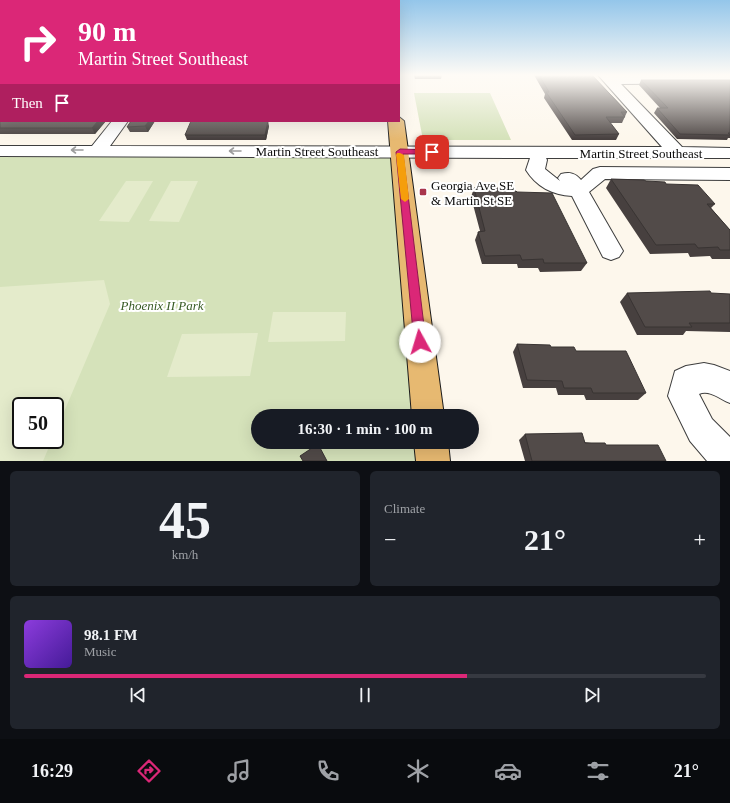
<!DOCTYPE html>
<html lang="en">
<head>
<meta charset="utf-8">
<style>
  :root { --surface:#171b24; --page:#20242c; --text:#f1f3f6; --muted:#9ea1a6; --line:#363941; --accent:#db2777 }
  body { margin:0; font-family:"Times New Roman",serif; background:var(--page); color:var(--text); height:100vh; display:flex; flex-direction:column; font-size:15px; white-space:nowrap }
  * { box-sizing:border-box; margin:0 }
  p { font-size:13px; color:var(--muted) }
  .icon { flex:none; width:22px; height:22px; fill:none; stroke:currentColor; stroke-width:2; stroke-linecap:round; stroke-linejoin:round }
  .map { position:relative; height:461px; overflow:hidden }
  .side { display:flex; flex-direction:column; gap:10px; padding:10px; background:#0d0f14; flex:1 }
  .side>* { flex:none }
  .hud { position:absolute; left:0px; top:0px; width:400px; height:122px; box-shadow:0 4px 16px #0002; background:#db2777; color:#fff; overflow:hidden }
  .speed { position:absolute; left:12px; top:397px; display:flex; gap:8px; font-size:20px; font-weight:700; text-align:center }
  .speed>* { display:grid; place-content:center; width:52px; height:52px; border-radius:50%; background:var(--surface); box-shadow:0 4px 16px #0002; line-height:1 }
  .speed .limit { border:2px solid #111; border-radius:6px; background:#fff; color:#111 }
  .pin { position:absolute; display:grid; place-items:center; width:34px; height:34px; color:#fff; margin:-17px; border-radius:8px; box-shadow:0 2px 6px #0006 }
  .me { position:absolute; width:44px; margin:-22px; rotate:354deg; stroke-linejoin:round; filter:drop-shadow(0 0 3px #0008) }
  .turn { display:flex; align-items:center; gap:14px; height:84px; padding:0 12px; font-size:18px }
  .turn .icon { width:52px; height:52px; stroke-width:2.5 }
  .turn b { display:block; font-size:28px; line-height:34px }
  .then { display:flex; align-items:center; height:38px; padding:0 12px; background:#0003; gap:8px; font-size:15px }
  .big { font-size:30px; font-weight:700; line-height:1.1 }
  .side .widget { flex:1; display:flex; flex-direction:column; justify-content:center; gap:6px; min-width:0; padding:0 14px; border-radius:6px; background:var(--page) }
  .side .dial { align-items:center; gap:0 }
  .dial b { font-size:52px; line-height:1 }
  .song { display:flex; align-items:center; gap:12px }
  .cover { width:48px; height:48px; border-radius:6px; background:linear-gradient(135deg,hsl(270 70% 55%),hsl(260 70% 35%)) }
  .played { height:4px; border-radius:2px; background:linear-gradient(90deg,var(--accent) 65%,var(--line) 65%) }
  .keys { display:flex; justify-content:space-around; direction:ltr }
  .heat { display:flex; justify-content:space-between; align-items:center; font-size:22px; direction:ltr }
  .side .tiles { flex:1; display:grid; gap:10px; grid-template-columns:1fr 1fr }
  .widget:last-child { grid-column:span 2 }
  .trip { position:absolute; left:251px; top:409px; width:228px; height:40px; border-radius:20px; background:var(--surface); box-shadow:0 4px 16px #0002; font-weight:700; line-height:40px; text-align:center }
  .menu { display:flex; height:64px; justify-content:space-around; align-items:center; background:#090b0e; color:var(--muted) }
  .menu .icon { width:28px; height:28px }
  .menu .current { color:var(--accent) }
  .menu b { font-size:18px; color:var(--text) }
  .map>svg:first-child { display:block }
  .green { fill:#d5e2ba; fill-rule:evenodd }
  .pitch { fill:#e4ebcb }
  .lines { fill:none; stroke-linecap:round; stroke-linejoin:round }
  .minor-casing { stroke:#3e3e3e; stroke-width:2 }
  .major-casing { stroke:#1c1c1c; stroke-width:2 }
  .minor { fill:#fff; fill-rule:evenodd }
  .major { fill:#e7b971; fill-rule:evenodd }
  .wall { fill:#47403f }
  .shaded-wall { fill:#393433 }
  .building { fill:#524b49; stroke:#393433 }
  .oneway { stroke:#9d9d9d }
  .route { fill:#db2777; stroke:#8e194d }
  .slow { fill:#f59e0b }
  .poi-dot { fill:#a9354b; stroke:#fff; stroke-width:1.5 }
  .labels { text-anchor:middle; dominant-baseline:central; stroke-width:4; stroke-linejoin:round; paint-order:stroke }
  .street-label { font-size:13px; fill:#0b0b0b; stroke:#fff }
  .poi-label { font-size:13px; fill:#0b0b0b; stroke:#fff; text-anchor:start }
  .park-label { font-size:13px; font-style:italic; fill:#375a24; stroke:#fff }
</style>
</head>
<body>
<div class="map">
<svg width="730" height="461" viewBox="0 0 730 461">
  <rect width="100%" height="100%" fill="#fdf7ec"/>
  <!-- green -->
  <path class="green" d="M414 93H490L511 140H423Z
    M0 151H397L419 416H258V442H421L423 461H0ZM21 406H55V440H21Z"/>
  <!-- pitch -->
  <path class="pitch" d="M126 181H153L129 222 99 221Z
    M171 181H198L179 222 149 221Z
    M104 280 110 304 55 433V406H21V440H52L43 461H0V287Z
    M273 312H346L345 341 268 342Z
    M258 333 250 376 167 377 182 334Z"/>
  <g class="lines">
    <!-- minor casing -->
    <g class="minor-casing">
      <path id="minor" d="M598 75H730V83L621 84 682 147 730 148V158H546L547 160 545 169 560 181 558 178 561 174C570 172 575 173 581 180L593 169 600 167 730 168V180L605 179 589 192 623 251 619 257 611 260 603 257 572 196C552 195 536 186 526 170L530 158 0 156V146H92L112 121H128L110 146 662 147Z
        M0 86H1V94H0Z
        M704 363 714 365 730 371V403C720 399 709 389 699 394L712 419 730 437V461H707L690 441 668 396 675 371 686 366Z"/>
    </g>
    <!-- major casing -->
    <g class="major-casing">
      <path id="major" d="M399 117 404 121 444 416H412L388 121H399Z
        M414 442H448L450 461H416Z"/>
    </g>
    <!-- minor -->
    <use href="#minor" class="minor"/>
    <!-- major -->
    <use href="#major" class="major"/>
  </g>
  <!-- wall -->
  <path class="wall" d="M414 75H442L441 79H415Z
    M534 75H592L627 112 622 123H610L619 134 616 140H572L544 98 545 94Z
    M641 80H730V138H728L727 140 677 139 654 113 657 108H660L639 85Z
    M0 92 1 121H106L95 134H0Z
    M131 121H155L148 132H130L127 127Z
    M269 126 266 140H187L185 135Z
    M611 179 646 181 666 184 715 204 711 208 730 230V259H712L710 256 690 257 688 253 650 254 606 188Z
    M474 188 517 192 587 263 581 271 540 272 538 268H518L517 264H482L475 240 478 232 480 231 471 197Z
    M627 293 730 294V332L686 331 683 335H637L620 302Z
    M517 344 551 347 576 351 646 393 638 400H586L584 395H558L556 388H523L513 352Z
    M525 434 606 445 666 461H525L519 440Z"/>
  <!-- shaded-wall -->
  <path class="shaded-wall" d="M98 121H106L95 134 92 128Z
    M149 121H155L148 132 145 126Z
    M268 121 269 126 266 140 265 135Z"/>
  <!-- building -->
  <path class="building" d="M0 75H1V80L0 81Z
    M539 75H592L627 112H621L625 117H606L619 134 575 135 546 92H549Z
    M641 80H730V133H728L730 135 680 134 657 108H668Z
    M0 92H1V121H98L92 128H0Z
    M131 121H149L145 126 127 127Z
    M191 121H268L265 135H185Z
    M611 179 644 180 646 181 665 182 666 184 698 185 715 204H707L730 230V250H720L718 247 698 248 695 244 656 245Z
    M474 188H499V190L516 191 517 192 552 193 587 263H544L543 259 522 260 520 255 485 256 478 232 485 231Z
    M710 291 711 293 730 294V323H689L692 327H645L627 293Z
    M517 344 550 345 551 347H574L576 351H626L646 393H593L591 388H564L562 381 527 380Z
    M582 433 585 443H605L606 445H658L666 461H532L525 434Z
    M318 444 327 461H303L300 456Z"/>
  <!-- one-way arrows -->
  <defs><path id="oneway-shaft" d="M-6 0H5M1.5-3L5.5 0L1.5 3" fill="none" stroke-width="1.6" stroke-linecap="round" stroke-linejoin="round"/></defs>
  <g class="oneway">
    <use href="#oneway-shaft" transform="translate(77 150) rotate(180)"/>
    <use href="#oneway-shaft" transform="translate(235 151) rotate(-180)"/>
  </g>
  <!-- sky -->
  <linearGradient id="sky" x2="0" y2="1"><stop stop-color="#94c6ea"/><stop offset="0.54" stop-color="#fefbf6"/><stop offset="1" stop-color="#fefbf6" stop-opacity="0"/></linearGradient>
  <rect width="730" height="139" fill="url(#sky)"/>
  <!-- route -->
  <path class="route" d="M400 149 432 150 436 152 432 154H403L426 342 424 345 420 347 416 345 414 342 396 152Z"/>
  <!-- slow -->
  <path class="slow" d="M397 153H400L404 155 409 199 405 202 401 199 396 155Z"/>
  <!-- markers -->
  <rect class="poi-dot" x="419" y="188" width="8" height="8" rx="2"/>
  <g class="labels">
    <!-- street labels -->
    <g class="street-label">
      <text x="317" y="151">Martin Street Southeast</text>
      <text x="641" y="153">Martin Street Southeast</text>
    </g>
    <!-- poi labels -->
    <g class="poi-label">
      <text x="431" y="185">Georgia Ave SE<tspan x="431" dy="15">&amp; Martin St SE</tspan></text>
    </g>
    <!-- park labels -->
    <g class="park-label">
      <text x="162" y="305">Phoenix II Park</text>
    </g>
  </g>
</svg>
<div class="speed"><div class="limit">50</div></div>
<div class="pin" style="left:432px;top:152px;background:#d93025"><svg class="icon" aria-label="arrive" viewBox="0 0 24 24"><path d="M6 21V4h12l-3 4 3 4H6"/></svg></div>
<svg class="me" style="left:420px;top:342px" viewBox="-20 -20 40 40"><circle r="19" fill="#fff"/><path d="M0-13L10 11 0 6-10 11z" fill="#db2777"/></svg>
<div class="trip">16:30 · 1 min · 100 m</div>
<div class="hud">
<div class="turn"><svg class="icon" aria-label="right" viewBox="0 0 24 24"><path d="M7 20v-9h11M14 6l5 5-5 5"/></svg><div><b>90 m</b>Martin Street Southeast</div></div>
<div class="then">Then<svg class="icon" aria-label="arrive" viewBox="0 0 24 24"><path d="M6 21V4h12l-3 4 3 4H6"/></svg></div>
</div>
</div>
<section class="side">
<div class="tiles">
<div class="widget dial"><b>45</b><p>km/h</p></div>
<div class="widget"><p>Climate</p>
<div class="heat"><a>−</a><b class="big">21°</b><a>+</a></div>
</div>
<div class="widget">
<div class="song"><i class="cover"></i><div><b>98.1 FM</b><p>Music</p></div></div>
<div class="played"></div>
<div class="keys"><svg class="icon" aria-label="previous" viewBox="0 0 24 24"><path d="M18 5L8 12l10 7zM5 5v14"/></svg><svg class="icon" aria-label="pause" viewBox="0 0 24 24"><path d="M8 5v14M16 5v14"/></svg><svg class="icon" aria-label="next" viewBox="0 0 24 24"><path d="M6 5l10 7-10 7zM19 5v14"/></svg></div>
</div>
</div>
</section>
<nav class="menu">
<b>16:29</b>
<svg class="icon current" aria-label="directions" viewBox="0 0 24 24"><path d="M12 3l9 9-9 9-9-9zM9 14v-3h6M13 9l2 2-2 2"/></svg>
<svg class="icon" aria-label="music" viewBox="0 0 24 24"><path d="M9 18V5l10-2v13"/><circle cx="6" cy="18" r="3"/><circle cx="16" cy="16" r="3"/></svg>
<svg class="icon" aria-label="phone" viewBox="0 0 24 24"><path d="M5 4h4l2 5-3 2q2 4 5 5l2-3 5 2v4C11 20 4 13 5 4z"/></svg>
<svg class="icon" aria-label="climate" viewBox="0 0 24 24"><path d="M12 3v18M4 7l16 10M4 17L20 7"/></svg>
<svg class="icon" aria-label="car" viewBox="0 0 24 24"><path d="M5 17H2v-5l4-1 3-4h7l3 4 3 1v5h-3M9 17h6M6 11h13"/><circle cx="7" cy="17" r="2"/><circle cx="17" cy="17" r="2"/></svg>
<svg class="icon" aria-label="filters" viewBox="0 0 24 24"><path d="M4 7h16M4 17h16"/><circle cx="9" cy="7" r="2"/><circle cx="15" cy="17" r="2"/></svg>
<b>21°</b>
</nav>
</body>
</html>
